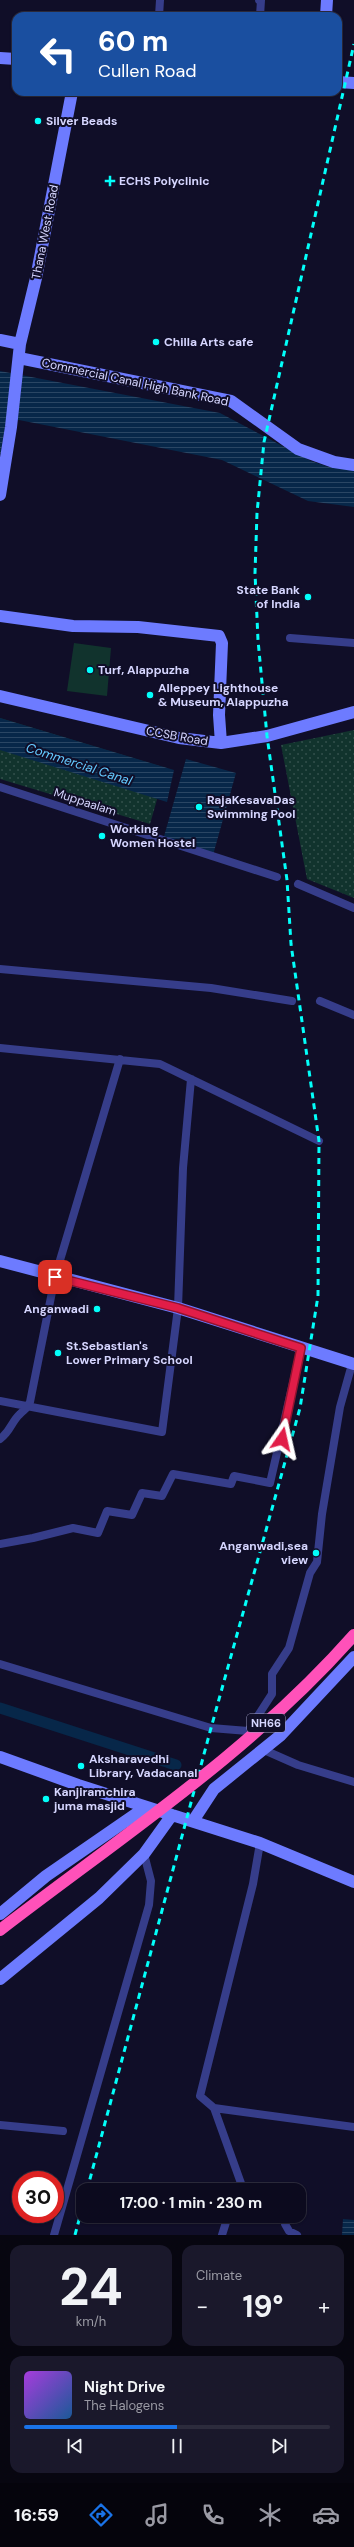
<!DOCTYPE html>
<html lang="en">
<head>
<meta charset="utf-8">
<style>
  :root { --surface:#0c0a1e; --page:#1a182b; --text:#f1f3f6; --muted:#9a9aa4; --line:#2c2b3c; --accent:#1a73e8 }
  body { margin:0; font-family:"DM Sans",sans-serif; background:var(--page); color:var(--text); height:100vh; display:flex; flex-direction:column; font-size:15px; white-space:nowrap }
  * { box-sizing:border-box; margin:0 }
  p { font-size:13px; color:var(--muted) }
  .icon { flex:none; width:22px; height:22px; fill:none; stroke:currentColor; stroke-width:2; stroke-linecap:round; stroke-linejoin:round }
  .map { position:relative; height:2235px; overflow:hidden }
  .panel { display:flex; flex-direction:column; gap:10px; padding:10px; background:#070610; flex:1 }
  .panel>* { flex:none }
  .hud { position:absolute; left:12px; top:12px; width:330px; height:84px; border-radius:12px; box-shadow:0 1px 3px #0004,0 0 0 1px var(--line); background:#1a4fa0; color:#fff; overflow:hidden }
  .speed { position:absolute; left:12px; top:2171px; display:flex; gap:8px; font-size:20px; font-weight:700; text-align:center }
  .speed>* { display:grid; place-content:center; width:52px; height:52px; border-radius:50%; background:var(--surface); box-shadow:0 1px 3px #0004,0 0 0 1px var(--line); line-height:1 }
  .speed .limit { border:6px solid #d22; background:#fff; color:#111 }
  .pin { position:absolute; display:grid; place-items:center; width:34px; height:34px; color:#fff; margin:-17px; border-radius:8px; box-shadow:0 2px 6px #0006 }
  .me { position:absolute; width:44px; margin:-22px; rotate:11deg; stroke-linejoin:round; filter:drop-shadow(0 0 3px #0008) }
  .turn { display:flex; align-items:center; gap:14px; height:84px; padding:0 20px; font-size:18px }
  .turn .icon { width:52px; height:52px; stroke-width:2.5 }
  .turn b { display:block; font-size:28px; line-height:34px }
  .big { font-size:30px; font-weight:700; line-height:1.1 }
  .panel .widget { flex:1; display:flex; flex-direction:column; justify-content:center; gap:6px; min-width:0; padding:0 14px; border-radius:12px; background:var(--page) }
  .panel .dial { align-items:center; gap:0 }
  .dial b { font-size:52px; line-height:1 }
  .song { display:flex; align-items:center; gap:12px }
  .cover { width:48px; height:48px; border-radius:6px; background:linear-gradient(135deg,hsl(280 70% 55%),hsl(210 70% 35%)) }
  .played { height:4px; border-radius:2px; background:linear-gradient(90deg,var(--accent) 50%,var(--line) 50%) }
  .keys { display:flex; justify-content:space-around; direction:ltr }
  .heat { display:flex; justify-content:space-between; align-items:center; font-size:22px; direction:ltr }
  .panel .tiles { flex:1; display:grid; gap:10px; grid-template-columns:1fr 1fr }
  .widget:last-child { grid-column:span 2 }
  .trip { position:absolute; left:76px; top:2183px; width:230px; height:40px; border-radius:12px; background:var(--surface); box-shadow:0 1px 3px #0004,0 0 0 1px var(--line); font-weight:700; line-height:40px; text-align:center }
  .tab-bar { display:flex; height:64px; justify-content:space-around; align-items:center; background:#05040c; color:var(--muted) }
  .tab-bar .icon { width:28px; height:28px }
  .tab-bar .on { color:var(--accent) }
  .tab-bar b { font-size:18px; color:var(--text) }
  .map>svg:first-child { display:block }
  .grass { fill:#11332d }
  .park { fill:url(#park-dots) }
  .water { fill:url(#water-rules) }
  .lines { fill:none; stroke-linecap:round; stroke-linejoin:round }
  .canal { stroke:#072749; stroke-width:11 }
  .street { stroke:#363d8a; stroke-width:8 }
  .secondary { stroke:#6d7bff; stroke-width:12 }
  .rail { stroke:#02fffa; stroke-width:3; stroke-dasharray:6 5; stroke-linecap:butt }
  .highway-bridge { stroke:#ff51b9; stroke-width:12 }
  .route-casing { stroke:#92132f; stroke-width:10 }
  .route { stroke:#e11d48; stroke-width:7 }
  .poi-dot { fill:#02fffa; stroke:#100e28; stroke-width:1.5 }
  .labels { text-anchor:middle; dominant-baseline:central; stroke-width:4; stroke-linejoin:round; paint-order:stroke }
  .shield { fill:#100e28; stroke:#9b9abe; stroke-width:1 }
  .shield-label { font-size:11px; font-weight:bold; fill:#d6d6ff }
  .poi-label { font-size:12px; font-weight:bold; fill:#d6d6ff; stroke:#100e28; text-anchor:start }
  .street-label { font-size:12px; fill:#d6d6ff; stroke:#100e28 }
  .water-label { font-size:13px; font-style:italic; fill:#64caff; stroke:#100e28 }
</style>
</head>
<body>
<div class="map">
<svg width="354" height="2235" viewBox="0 0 354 2235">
  <defs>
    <pattern id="park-dots" width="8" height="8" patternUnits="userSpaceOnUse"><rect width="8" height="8" fill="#11332d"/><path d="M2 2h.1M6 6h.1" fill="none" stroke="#33504c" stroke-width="1.8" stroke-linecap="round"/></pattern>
    <pattern id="water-rules" width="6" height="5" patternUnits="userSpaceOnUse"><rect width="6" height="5" fill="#072749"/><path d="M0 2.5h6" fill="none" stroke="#2a4664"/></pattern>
  </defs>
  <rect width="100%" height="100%" fill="#100e28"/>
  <!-- grass -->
  <path class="grass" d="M74 643 111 648 107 696 67 691Z"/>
  <!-- park -->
  <path class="park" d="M0 718 166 768 150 824 0 779Z
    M354 730V898L307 879 281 745Z"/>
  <!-- water -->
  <path class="water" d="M0 371 220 413 311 461 329 467 354 470V507L308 501 222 460 19 420 6 422 0 457Z
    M0 718 174 770 167 802 0 750Z
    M186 759 236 773 213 855 163 840Z
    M343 2219 354 2220V2235H342Z"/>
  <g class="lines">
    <!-- canal -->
    <path class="canal" d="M0 1708 176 1765 169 1763"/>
    <!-- street -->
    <path class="street" d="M259 0H261L260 16
      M159 16 160 0
      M290 638 354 643
      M0 787 277 877
      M298 884 354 908
      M0 969 211 988 292 1001
      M320 1001 354 1015
      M0 1048 160 1064 319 1141
      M0 1401 162 1432 178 1308 183 1168 191 1079
      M0 1439C11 1431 11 1422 20 1414 25 1409 28 1408 30 1402L55 1277 120 1059
      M0 1544 33 1538 73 1528 98 1533 107 1511 132 1515 142 1493 162 1496 173 1474 231 1484 234 1476 270 1483 301 1348
      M0 1664 211 1728 248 1731 272 1694V1674L289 1648 310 1573 317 1562 322 1514 340 1407 352 1364
      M264 1750 298 1765 354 1782
      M214 2108 200 2096 253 1884 260 1843
      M0 2125 63 2131
      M242 2186 257 2190
      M240 2190 242 2186 214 2108 354 2127
      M284 2216 285 2224 289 2231 297 2235
      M54 2235 149 1905 151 1881 144 1854
      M222 2235 228 2216"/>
    <!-- secondary -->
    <path class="secondary" d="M326 16 327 0
      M0 58 16 59
      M338 82 354 83
      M0 340 20 344
      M19 358 231 401 298 449 334 462 354 465
      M0 495 11 427 20 344 36 278 72 92
      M0 616 73 626 138 627 219 636 222 643 219 715 221 743
      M0 696 179 738 221 743 267 736 354 712
      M0 1261 178 1308 354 1364
      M0 1757 78 1785 260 1843 354 1882
      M193 1821 214 1789 281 1735 354 1657
      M0 1914 46 1876 146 1807
      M0 1979 99 1898 144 1854 172 1815"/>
    <!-- rail -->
    <path class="rail" d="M87 2190 211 1728 300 1408 318 1296 319 1141 291 944 287 880 267 736 258 640 255 573 257 513 264 442 354 44
      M75 2235 83 2205"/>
    <!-- highway-bridge -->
    <path class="highway-bridge" d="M0 1930C122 1836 251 1752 354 1635"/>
  </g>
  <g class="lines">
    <!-- route casing -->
    <g class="route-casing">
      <path id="route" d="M55 1277 178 1308 301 1348 282 1439"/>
    </g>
    <!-- route -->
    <use href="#route" class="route"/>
  </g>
  <!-- markers -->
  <g class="poi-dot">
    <circle cx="38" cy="121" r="4"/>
    <path d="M108 175h4v4h4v4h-4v4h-4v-4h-4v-4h4z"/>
    <circle cx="156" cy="342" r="4"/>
    <circle cx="308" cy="597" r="4"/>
    <circle cx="90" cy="670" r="4"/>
    <circle cx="150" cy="695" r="4"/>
    <circle cx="199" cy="807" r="4"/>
    <circle cx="102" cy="836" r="4"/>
    <circle cx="97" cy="1309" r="4"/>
    <circle cx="58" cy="1353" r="4"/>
    <circle cx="316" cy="1553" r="4"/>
    <circle cx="81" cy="1766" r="4"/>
    <circle cx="46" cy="1799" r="4"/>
  </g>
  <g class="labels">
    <!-- shield labels -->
    <rect class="shield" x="247" y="1714" width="38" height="18" rx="3"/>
    <g class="shield-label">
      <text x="266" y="1723">NH66</text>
    </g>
    <!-- poi labels -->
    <g class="poi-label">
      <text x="46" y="121">Silver Beads</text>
      <text x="119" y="181">ECHS Polyclinic</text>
      <text x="164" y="342">Chilla Arts cafe</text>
      <text x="300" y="590" text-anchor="end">State Bank<tspan x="300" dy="14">of India</tspan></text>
      <text x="98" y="670">Turf, Alappuzha</text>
      <text x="158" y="688">Alleppey Lighthouse<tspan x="158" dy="14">&amp; Museum, Alappuzha</tspan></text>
      <text x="207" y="800">RajaKesavaDas<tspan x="207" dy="14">Swimming Pool</tspan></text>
      <text x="110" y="829">Working<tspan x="110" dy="14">Women Hostel</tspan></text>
      <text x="89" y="1309" text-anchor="end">Anganwadi</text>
      <text x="66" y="1346">St.Sebastian's<tspan x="66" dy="14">Lower Primary School</tspan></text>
      <text x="308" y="1546" text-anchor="end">Anganwadi,sea<tspan x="308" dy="14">view</tspan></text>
      <text x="89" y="1759">Aksharavedhi<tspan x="89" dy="14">Library, Vadacanal</tspan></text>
      <text x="54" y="1792">Kanjiramchira<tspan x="54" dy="14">juma masjid</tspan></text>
    </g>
    <!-- street labels -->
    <g class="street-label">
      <text transform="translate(45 232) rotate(-79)">Thana West Road</text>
      <text transform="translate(135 382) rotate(12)">Commercial Canal High Bank Road</text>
      <text transform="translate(177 736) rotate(10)">CCSB Road</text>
      <text transform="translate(85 802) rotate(18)">Muppaalam</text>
    </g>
    <!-- water labels -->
    <g class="water-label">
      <text transform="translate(79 764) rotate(18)">Commercial Canal</text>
    </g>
  </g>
</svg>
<div class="speed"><div class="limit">30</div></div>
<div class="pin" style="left:55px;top:1277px;background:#d93025"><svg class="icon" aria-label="arrive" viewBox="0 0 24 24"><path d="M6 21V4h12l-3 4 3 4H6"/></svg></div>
<svg class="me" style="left:282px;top:1439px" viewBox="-20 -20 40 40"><path d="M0-17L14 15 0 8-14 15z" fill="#e11d48" stroke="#fff" stroke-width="4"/></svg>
<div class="trip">17:00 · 1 min · 230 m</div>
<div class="hud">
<div class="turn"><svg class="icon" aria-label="left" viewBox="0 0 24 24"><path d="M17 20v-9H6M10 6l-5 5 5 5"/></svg><div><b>60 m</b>Cullen Road</div></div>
</div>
</div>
<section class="panel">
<div class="tiles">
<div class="widget dial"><b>24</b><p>km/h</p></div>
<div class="widget"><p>Climate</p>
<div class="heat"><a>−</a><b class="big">19°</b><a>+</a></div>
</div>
<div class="widget">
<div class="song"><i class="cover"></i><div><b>Night Drive</b><p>The Halogens</p></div></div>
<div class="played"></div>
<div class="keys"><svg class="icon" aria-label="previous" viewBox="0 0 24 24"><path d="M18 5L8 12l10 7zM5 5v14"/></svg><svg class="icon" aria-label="pause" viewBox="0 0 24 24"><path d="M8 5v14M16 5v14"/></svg><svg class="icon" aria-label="next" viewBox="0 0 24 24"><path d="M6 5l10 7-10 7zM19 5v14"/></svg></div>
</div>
</div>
</section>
<nav class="tab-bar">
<b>16:59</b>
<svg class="icon on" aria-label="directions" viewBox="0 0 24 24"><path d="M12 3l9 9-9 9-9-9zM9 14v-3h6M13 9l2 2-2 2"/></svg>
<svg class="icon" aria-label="music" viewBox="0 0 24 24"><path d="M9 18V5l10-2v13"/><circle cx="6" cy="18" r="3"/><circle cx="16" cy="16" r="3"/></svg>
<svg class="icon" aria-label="phone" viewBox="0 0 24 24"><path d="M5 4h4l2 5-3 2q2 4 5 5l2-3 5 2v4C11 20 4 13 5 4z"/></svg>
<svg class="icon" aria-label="climate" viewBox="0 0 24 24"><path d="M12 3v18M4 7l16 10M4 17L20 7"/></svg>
<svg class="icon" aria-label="car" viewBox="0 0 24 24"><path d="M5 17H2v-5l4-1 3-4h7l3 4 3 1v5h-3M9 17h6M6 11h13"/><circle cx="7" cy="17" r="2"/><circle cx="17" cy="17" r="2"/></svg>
</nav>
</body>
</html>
